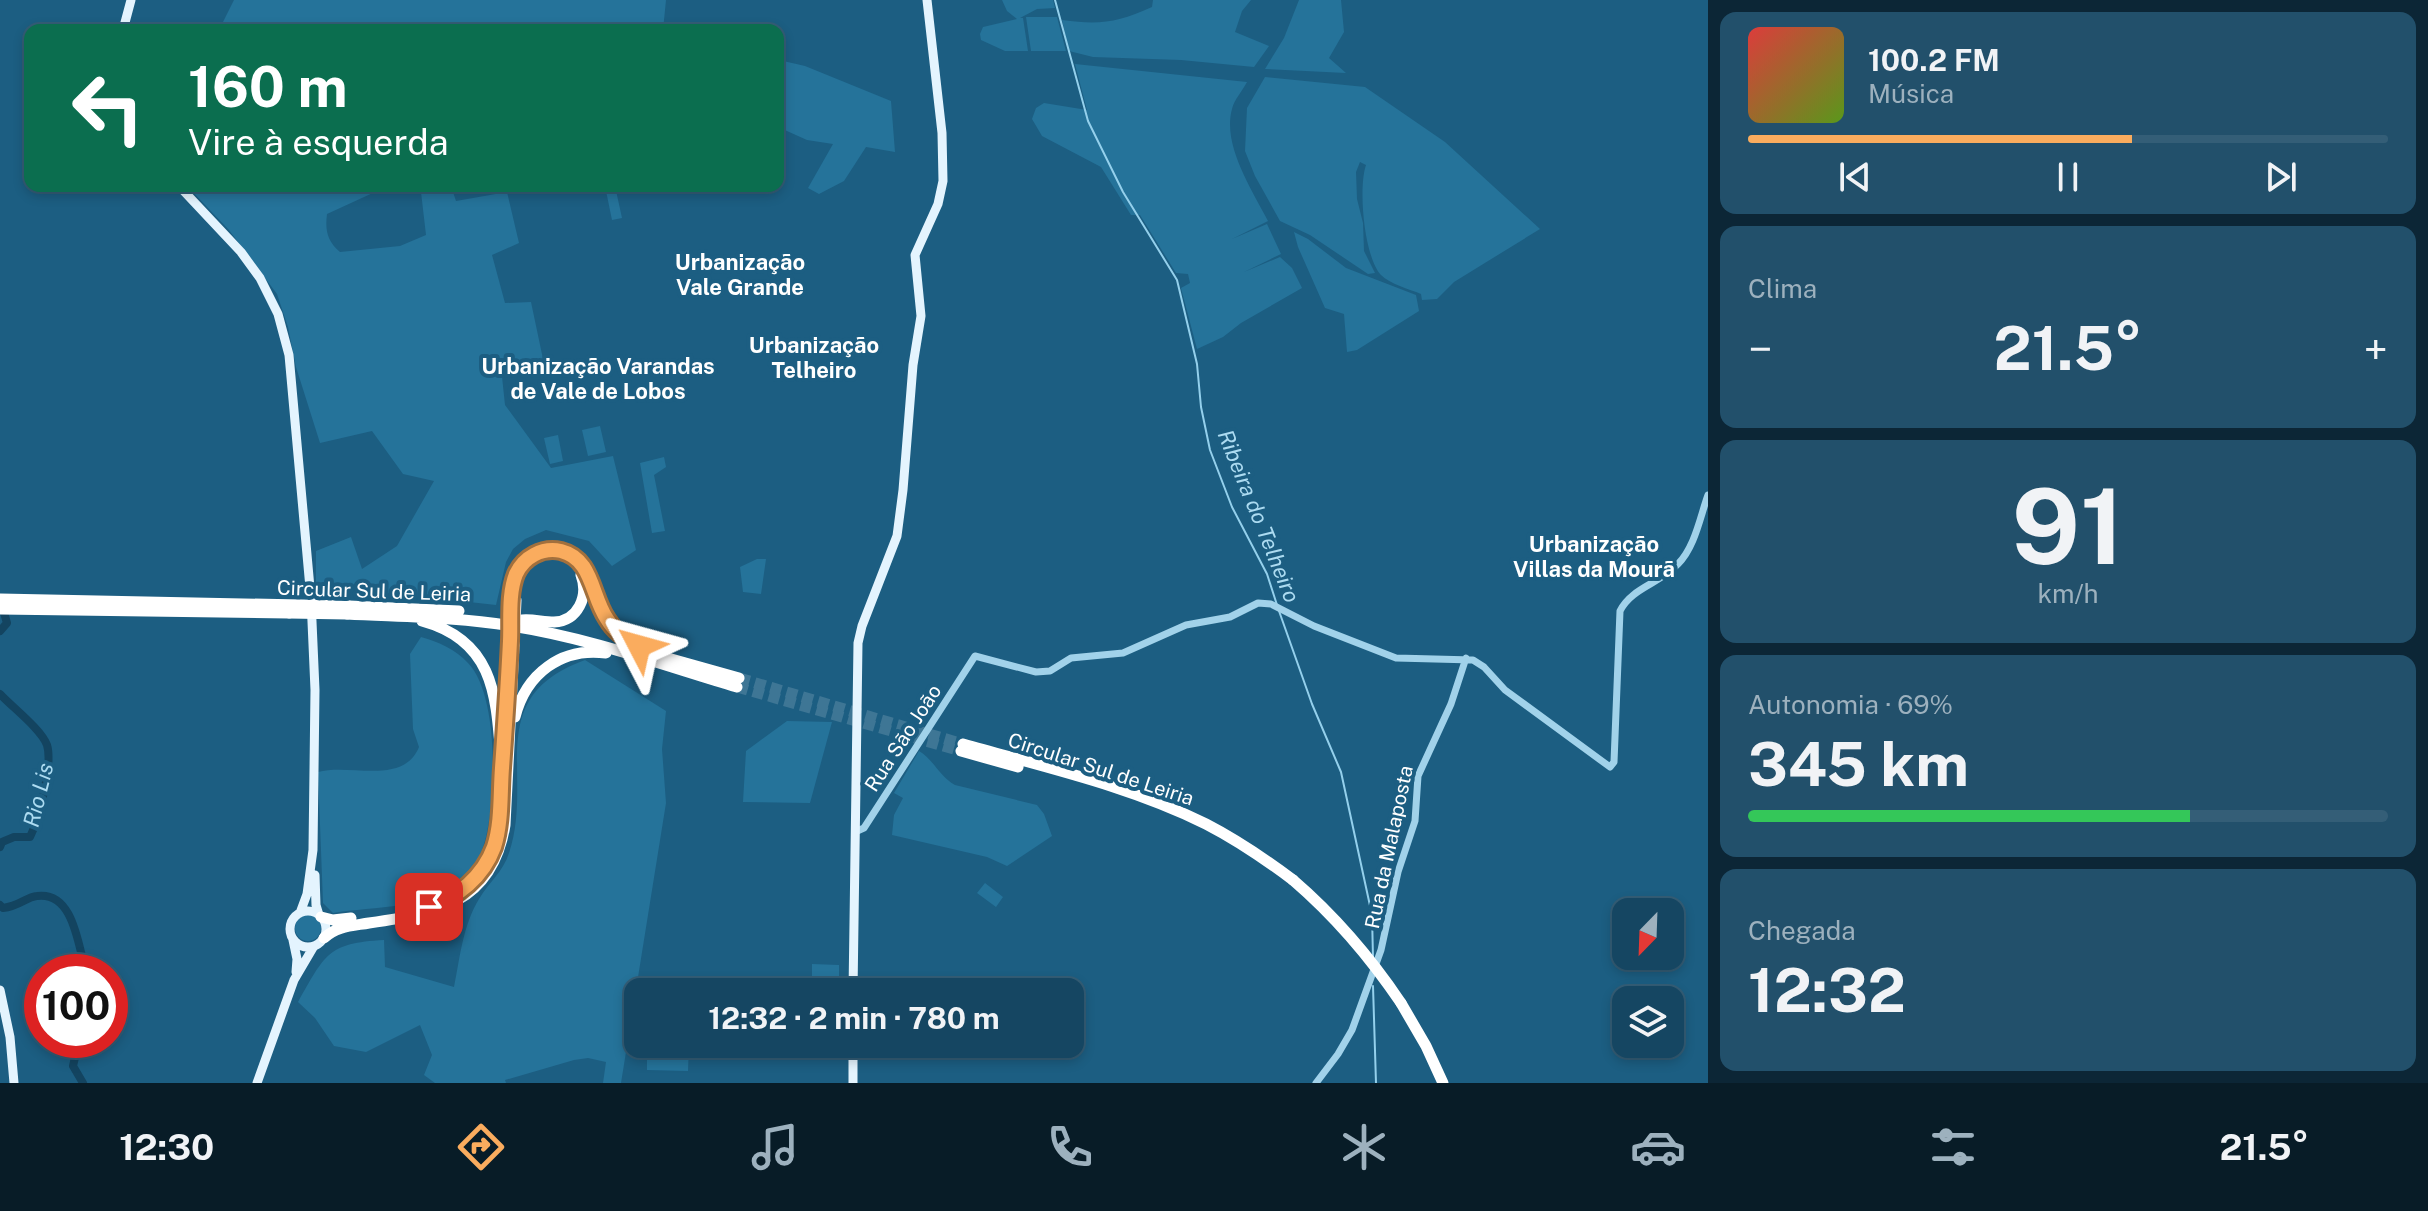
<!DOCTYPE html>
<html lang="pt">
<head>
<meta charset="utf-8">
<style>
  :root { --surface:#154662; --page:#22506b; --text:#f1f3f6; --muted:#9db1be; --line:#345e77; --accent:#faac5e }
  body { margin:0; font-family:"Public Sans",sans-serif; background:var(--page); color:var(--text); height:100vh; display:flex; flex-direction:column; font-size:30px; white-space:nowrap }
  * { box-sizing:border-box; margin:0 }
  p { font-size:26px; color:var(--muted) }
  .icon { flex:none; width:44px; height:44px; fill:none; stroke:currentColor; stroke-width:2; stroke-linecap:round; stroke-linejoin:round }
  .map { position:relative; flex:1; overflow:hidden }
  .sheet { display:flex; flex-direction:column; gap:12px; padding:12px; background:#0c2636; width:720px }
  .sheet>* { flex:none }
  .guide { position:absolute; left:24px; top:24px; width:760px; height:168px; border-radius:16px; box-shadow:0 4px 12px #0003,0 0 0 2px var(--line); background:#0b6e4f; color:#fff; overflow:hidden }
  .needle { width:52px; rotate:203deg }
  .fabs { position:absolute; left:1612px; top:898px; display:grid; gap:16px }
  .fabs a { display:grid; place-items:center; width:72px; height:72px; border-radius:16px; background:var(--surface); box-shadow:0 4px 12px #0003,0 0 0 2px var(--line); font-size:40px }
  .speed { position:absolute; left:24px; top:954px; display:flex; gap:16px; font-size:40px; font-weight:700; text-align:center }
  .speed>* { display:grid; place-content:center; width:104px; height:104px; border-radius:50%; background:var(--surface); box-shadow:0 4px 12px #0003,0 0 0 2px var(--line); line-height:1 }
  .speed .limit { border:12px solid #d22; background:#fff; color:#111 }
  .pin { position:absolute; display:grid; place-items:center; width:68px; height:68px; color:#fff; margin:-34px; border-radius:16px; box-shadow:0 4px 12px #0006 }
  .me { position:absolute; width:88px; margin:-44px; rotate:309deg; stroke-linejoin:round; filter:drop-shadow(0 0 6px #0008) }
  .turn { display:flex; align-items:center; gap:28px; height:168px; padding:0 32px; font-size:36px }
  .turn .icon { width:104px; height:104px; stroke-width:2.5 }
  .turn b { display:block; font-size:56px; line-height:68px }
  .big { font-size:60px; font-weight:700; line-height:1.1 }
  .sheet .tile { flex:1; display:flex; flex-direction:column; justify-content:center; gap:12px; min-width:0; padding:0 28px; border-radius:16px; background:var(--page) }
  .sheet .dial { align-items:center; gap:0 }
  .dial b { font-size:104px; line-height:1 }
  .song { display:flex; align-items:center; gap:24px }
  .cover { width:96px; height:96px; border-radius:12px; background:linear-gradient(135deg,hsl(0 70% 55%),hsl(90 70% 35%)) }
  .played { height:8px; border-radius:4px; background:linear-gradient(90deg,var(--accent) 60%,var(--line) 60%) }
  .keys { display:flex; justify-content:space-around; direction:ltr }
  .heat { display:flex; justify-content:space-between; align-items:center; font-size:44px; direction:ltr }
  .charge { height:12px; border-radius:6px; background:linear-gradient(90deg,#34c759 69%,var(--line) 0) }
  .trip { position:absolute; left:624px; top:978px; width:460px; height:80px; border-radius:16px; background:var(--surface); box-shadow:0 4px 12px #0003,0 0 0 2px var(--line); font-weight:700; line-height:80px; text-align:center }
  .menu { display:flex; height:128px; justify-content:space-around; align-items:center; background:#081c27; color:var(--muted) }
  .menu .icon { width:56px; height:56px }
  .menu .selected { color:var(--accent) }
  .menu b { font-size:36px; color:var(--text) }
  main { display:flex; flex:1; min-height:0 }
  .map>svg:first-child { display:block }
  .green { fill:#25739a }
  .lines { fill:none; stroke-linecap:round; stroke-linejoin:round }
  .stream { stroke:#94d0ec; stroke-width:2 }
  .river { stroke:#134460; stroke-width:8 }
  .highway-tunnel { stroke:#3e7695; stroke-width:11; stroke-dasharray:11 5.5; stroke-linecap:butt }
  .minor { stroke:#a1d2ea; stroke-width:7 }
  .major { stroke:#e4f4fe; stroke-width:9 }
  .highway { stroke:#fff; stroke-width:11 }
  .highway-bridge { stroke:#fff; stroke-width:11 }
  .route-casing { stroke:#a2703d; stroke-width:20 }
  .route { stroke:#faac5e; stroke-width:14 }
  .labels { text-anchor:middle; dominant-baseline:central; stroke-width:8; stroke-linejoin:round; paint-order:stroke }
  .street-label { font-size:20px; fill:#fff; stroke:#1c5e82 }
  .neighbourhood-label { font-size:22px; font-weight:bold; fill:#fff; stroke:#1c5e82 }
  .water-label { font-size:22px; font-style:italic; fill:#acdbf1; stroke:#1c5e82 }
</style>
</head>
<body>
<main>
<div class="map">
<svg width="1708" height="1083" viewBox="0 0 1708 1083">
  <rect width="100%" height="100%" fill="#1c5e82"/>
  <!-- green -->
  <path class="green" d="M234 0H666L663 30H219Z
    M1002 0H1053L1055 8 1037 9 1020 18H1023L1028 51H1005L981 40 980 34 983 27 1017 19 1007 11Z
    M1153 0H1251L1242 11 1235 32 1269 46 1254 67 1181 60 1093 57 1069 51 1062 20C1099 25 1117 23 1152 7Z
    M1299 0H1341L1344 32 1329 58 1346 73 1265 69 1284 38Z
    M1026 17H1057L1066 51H1031Z
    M778 48 779 60 805 66 891 101 895 152 866 147 844 181 819 194 808 188 833 144 807 140 778 127Z
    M1075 64 1247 82C1243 90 1234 100 1232 109 1222 145 1252 190 1268 221L1232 239 1267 224 1281 254 1244 272 1280 257 1292 268 1302 288 1241 323 1223 337 1197 349 1181 288 1190 283 1188 274 1176 273 1140 215H1131L1101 167 1042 136 1032 119 1036 108 1044 103 1087 110Z
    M1265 77 1365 87 1445 142 1540 229 1454 282 1437 299 1422 300 1421 294C1409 289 1390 284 1381 275 1364 257 1358 188 1366 165L1360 162 1356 172 1357 199 1363 223 1364 251 1375 273 1368 274 1310 235 1280 221 1255 176 1245 151 1247 108Z
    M187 186H388L327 214C325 230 327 241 340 252L400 246 426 235 421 192 432 186H451L456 201 507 192 519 243 492 255 505 303 531 302 543 359 501 367 505 405 551 468 613 456 636 550 612 566 589 541 546 530 525 539 513 549 506 562 496 605 316 585V551L351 537 362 569 397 546 434 481 403 474 372 431 320 443 296 367 288 327 277 294 229 230Z
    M605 186H615L622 218 612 220Z
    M1294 232 1308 239 1346 268 1416 295 1419 311 1357 350 1347 352 1344 314 1325 308 1298 247Z
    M600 426 606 452 588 456 582 430Z
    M558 435 563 461 550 464 544 438Z
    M664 457 666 467 654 475 665 531 652 533 640 463Z
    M757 559H766L761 594 743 592 740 567Z
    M421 637C439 642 455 649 468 663 499 695 496 796 486 837 482 853 475 868 463 879 431 910 374 906 333 913L323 903 318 772C350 763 403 786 419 747L413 729 410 654Z
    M585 660 666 711 662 749 666 803 621 1083H603L606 1062 588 1058 574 1060 505 1080 506 1083H435L424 1075 432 1055 420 1025 366 1052 334 1046 315 1018 298 1002C325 955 327 943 384 940L385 967 454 987C460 957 463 925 479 899 489 882 503 872 509 853 535 775 481 698 585 660Z
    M787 721 832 722 810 803 743 802 746 751Z
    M919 751C934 760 939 776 955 785L1037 805 1044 814 1052 836 1007 866 987 857 892 835 894 815 903 798 894 793Z
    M985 883 1003 897 996 907 977 893Z
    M295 928a13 13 0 1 1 26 0a13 13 0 1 1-26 0Z
    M812 964 839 965V978L812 977Z
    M647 1044H689L688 1071 647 1070Z"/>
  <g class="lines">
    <!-- stream -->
    <path class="stream" d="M1055 0 1088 121 1123 192 1177 280 1197 364 1201 407 1210 450 1232 507 1267 574 1277 605
      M1279 611 1312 704 1341 772 1372 915 1373 958
      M1373 986 1376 1083"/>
    <!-- river -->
    <path class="river" d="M0 631 7 623 2 606
      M0 694C12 707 41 729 47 745 53 764 39 819 30 837H14L2 842 0 847
      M0 905 3 908C20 906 26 897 37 896 74 891 78 946 86 972
      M79 1040 73 1066 83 1083"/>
    <!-- highway-tunnel -->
    <path class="highway-tunnel" d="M739 678 963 744
      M737 687 961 751"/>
    <!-- minor -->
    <path class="minor" d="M855 832 864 828 975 656 1036 672 1050 671 1071 658 1123 653 1186 625 1230 617 1258 603 1271 604 1314 626 1396 658 1473 660 1484 667 1505 690 1610 767 1614 762 1620 611C1631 588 1661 583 1678 564 1695 547 1700 517 1708 495
      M1316 1083 1338 1054 1352 1030 1381 950 1398 872 1415 821 1418 776 1451 704 1466 658"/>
    <!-- major -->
    <path class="major" d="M123 30 131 0
      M179 186 241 252 260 278 278 314 289 355 311 599 315 690 313 850 307 894 300 913
      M315 875 316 905 319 915
      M290 929a18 18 0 1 1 36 0a18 18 0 1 1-36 0Z
      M293 940 297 959 296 972
      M0 990 10 1037 14 1083
      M853 992 858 643 862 626 897 536 903 490 913 365 921 316 915 255 938 204 943 181 942 133 927 0
      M257 1083 294 980 314 946
      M853 1083V1044"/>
    <!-- highway -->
    <path class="highway" d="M512 600C513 583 516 567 531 557 539 551 550 549 560 551 593 559 591 597 607 619 615 631 627 640 640 646
      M349 606 459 611
      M0 609 289 613
      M347 614C403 617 457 617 512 626 589 638 663 665 737 687
      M522 620C533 619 543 622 554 622 578 621 589 596 581 575
      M422 621C499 642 496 703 502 770
      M632 648 739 678
      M515 717C526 674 561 647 606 653
      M963 744C1044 767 1130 786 1206 824 1237 840 1265 859 1293 880
      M961 751 1018 767
      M321 917 333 920 351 918
      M324 938C337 926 352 926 369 923 437 913 492 904 505 825L514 645
      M1401 1003 1426 1046 1443 1083"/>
    <!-- highway-bridge -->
    <path class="highway-bridge" d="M0 599 349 606
      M289 613 347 614
      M514 645 516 600
      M1293 880C1336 917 1370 957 1401 1003"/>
  </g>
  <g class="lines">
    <!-- route casing -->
    <g class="route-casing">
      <path id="route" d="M429 907C458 897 483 877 494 847 502 822 500 794 502 768 505 726 508 683 510 641 511 620 508 594 516 574 524 557 542 547 561 551 593 559 591 596 607 619 614 631 626 640 639 646"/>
    </g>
    <!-- route -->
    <use href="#route" class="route"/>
  </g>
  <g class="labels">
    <!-- street labels -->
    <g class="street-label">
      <text transform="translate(374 591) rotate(2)">Circular Sul de Leiria</text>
      <text transform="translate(903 738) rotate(-57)">Rua São João</text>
      <text transform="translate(1101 769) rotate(18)">Circular Sul de Leiria</text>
      <text transform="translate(1389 847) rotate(-78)">Rua da Malaposta</text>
    </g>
    <!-- neighbourhood labels -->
    <g class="neighbourhood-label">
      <text x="740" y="262">Urbanização<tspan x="740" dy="25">Vale Grande</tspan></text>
      <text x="814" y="345">Urbanização<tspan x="814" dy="25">Telheiro</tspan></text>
      <text x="598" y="366">Urbanização Varandas<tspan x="598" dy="25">de Vale de Lobos</tspan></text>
      <text x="1594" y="544">Urbanização<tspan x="1594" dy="25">Villas da Mourã</tspan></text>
    </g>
    <!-- water labels -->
    <g class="water-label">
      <text transform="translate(1259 516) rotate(68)">Ribeira do Telheiro</text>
      <text transform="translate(38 795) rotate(-76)">Rio Lis</text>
    </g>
  </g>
</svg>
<div class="fabs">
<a><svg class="needle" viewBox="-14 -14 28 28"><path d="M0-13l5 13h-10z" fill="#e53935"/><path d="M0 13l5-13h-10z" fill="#9db1be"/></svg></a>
<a><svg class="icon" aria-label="layers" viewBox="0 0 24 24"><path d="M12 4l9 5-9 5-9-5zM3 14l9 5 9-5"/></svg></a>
</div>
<div class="speed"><div class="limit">100</div></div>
<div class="pin" style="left:429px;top:907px;background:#d93025"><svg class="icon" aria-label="arrive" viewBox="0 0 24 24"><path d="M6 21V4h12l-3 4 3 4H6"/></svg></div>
<svg class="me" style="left:639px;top:646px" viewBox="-20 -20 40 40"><path d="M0-17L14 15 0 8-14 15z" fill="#faac5e" stroke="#fff" stroke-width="4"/></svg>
<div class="trip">12:32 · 2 min · 780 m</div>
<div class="guide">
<div class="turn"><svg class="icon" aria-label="left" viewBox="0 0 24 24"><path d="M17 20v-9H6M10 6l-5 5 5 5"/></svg><div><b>160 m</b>Vire à esquerda</div></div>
</div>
</div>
<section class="sheet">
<div class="tile">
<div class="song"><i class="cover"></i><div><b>100.2 FM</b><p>Música</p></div></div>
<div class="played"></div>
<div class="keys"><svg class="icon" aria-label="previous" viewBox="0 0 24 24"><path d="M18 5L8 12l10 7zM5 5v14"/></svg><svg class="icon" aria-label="pause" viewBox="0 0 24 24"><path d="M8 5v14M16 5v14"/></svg><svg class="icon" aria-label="next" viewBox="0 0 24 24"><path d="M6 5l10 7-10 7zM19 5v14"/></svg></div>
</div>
<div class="tile"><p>Clima</p>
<div class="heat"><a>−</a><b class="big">21.5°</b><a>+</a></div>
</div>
<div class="tile dial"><b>91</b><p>km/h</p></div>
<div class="tile"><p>Autonomia · 69%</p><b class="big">345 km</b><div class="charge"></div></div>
<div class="tile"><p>Chegada</p><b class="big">12:32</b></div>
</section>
</main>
<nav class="menu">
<b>12:30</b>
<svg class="icon selected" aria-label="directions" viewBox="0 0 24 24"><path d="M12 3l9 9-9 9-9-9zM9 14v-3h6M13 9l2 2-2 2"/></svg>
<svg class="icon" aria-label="music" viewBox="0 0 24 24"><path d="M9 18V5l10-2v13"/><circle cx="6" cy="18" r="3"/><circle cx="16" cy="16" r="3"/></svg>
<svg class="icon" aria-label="phone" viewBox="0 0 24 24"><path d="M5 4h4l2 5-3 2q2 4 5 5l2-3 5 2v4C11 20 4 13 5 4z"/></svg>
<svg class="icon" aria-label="climate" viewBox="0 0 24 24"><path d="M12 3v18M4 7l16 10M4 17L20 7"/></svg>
<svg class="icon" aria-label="car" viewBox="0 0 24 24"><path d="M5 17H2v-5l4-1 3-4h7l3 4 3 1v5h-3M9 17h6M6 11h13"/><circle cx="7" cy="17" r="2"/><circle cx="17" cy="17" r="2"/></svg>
<svg class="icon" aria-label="filters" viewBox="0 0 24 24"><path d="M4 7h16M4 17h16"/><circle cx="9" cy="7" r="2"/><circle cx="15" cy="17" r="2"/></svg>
<b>21.5°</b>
</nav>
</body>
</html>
